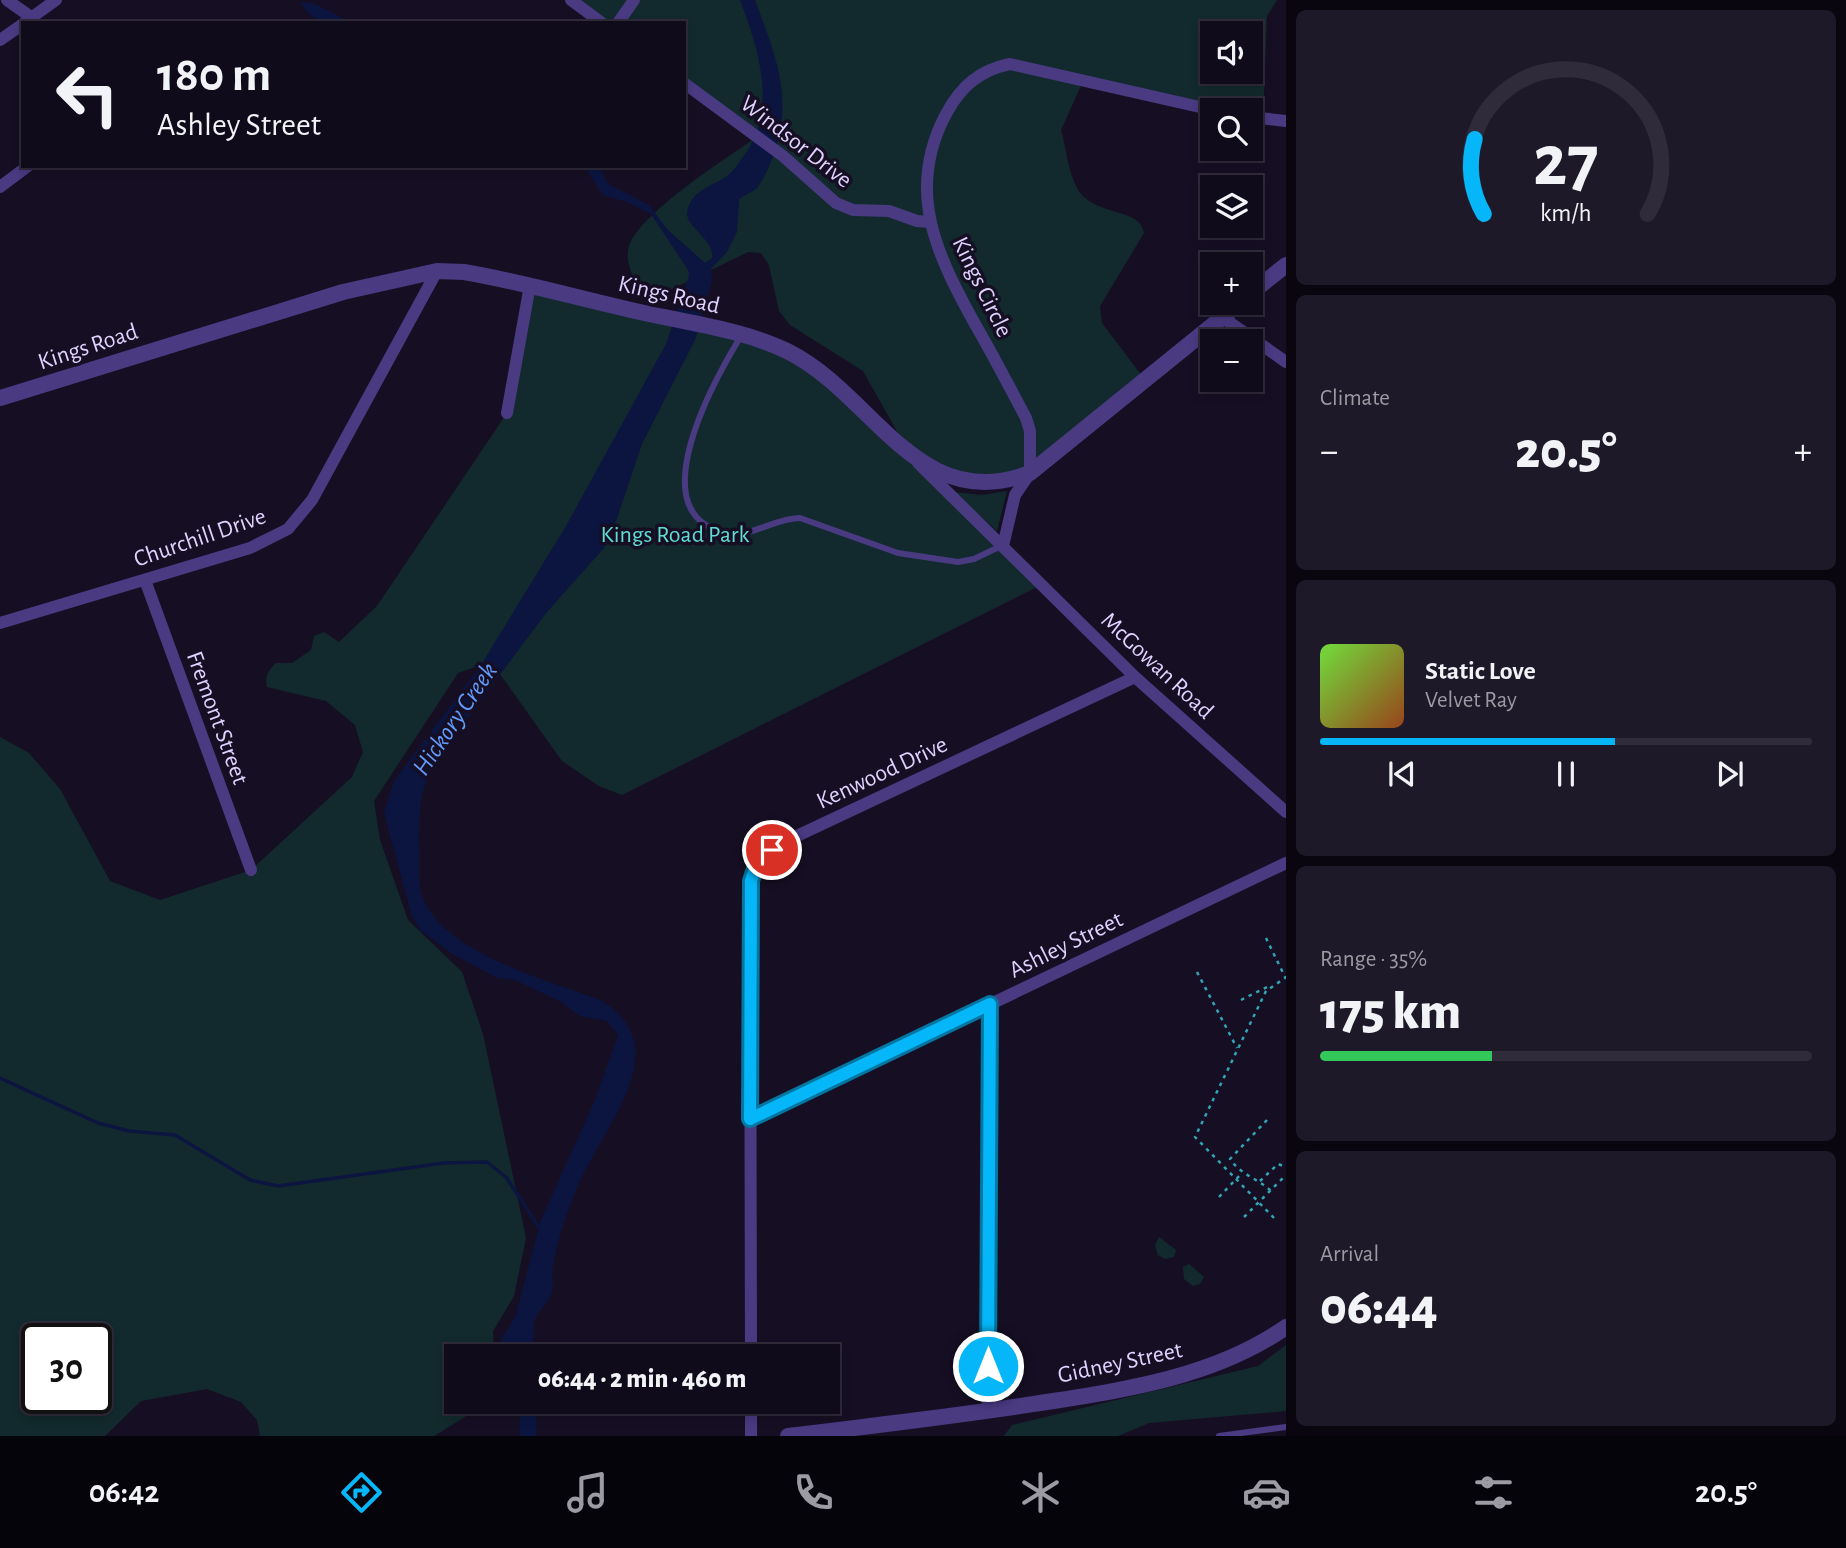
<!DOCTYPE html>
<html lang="en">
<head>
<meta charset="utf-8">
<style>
  :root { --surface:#100b1b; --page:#1e1928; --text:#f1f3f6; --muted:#9c9ba3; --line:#302b3a; --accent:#05b6f8 }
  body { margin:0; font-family:"Alegreya Sans",sans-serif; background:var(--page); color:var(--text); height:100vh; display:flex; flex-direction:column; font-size:26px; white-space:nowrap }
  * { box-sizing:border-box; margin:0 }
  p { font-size:23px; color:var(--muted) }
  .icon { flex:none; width:38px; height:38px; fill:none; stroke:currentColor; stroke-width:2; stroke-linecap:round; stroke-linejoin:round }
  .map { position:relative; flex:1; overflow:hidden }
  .sheet { display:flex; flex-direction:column; gap:10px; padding:10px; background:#09060f; width:560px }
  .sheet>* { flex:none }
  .top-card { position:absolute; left:21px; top:21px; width:665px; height:147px; border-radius:0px; box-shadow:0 4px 10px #0003,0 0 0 2px var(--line); background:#100b1b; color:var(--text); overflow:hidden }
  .fabs { position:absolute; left:1200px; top:21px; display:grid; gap:14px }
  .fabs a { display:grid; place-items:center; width:63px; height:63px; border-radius:0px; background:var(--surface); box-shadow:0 4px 10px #0003,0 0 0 2px var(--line); font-size:35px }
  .speed { position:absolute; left:21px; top:1323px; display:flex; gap:14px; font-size:35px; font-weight:700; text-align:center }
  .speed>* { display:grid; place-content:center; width:91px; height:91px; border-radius:50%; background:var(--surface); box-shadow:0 4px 10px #0003,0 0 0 2px var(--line); line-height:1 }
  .speed .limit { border:4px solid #111; border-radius:10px; background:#fff; color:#111 }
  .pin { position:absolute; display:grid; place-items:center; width:60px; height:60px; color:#fff; margin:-30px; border:4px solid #fff; border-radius:50%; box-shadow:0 2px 7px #0007 }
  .me { position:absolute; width:77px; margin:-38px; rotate:0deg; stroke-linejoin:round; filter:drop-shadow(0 0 5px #0008) }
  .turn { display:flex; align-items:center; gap:24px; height:147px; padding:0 21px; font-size:32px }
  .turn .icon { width:91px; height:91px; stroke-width:2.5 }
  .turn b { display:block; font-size:49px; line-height:60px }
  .big { font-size:52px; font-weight:800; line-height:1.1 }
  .sheet .card { flex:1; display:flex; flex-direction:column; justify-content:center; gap:10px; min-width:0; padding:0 24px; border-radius:10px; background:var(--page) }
  .sheet .dial { align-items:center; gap:0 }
  .dial svg { height:182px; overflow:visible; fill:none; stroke:var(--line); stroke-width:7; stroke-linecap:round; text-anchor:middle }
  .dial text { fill:var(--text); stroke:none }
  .song { display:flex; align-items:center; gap:21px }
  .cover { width:84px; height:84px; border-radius:10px; background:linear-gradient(135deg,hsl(100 70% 55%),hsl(20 70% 35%)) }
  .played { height:7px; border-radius:4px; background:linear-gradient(90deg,var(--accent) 60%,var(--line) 60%) }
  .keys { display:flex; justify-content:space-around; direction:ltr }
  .heat { display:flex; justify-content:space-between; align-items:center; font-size:38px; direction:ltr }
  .charge { height:10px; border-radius:5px; background:linear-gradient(90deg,#34c759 35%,var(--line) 0) }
  .trip { position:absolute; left:444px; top:1344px; width:396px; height:70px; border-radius:0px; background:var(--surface); box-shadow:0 4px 10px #0003,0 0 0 2px var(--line); font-weight:800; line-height:70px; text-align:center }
  .tabs { display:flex; height:112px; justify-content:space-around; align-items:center; background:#06040b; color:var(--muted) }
  .tabs .icon { width:49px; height:49px }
  .tabs .active { color:var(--accent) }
  .tabs b { font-size:32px; color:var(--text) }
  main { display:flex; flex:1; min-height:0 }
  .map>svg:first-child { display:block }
  .green { fill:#122a2d; fill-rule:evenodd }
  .water { fill:#0b1540 }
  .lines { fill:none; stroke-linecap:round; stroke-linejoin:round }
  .stream { stroke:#0b1540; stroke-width:3.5 }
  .path { stroke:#31a5b3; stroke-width:2.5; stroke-dasharray:3.5 5; stroke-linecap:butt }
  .service { stroke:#493a82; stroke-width:6 }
  .minor { stroke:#493a82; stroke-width:12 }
  .tertiary { stroke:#493a82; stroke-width:16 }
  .route-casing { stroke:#0376a1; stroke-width:18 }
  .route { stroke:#05b6f8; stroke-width:12 }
  .labels { text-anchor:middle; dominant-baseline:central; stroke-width:7; stroke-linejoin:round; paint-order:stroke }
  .street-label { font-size:24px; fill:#dfd2fe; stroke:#160f24 }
  .park-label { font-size:24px; fill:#5fddd3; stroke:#160f24 }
  .water-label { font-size:26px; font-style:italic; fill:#629bfc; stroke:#160f24 }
</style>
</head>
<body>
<main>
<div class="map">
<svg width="1286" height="1436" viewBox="0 0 1286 1436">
  <rect width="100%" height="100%" fill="#160f24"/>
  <!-- green -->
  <path class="green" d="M571 0H1277L1267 16 1263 119 1251 117V110H1213L1084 79 1061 130C1066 147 1068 172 1077 188 1094 218 1140 206 1144 233L1100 306 1102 323 1145 380 1018 478 932 469 1041 585 622 795 599 786 562 761 500 674 481 665 458 673 374 801 380 840 408 920 462 972 483 1034 526 1238 514 1296 493 1331 494 1356H457V1402H470L465 1417 434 1436H260L257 1420 241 1402 207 1389 141 1401 105 1436H0V737L29 753 60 789 110 881 160 900 251 870 352 777 363 752 355 725 326 701 267 687C264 676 269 670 276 663H292L311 650 314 636 324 632 339 642 377 606 507 413 530 285 786 351 911 456 863 371 790 325 779 311 769 265 761 253 748 252 666 292 635 282C631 271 625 258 629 246 641 212 728 157 760 135L684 81V23H602ZM1213 33H1251V72H1213ZM37 1339H96V1398H37Z
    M1007 491 997 531 953 492 982 495Z
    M1159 1237 1176 1250 1174 1257 1165 1259 1158 1255 1155 1245Z
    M1189 1264 1204 1277 1200 1284 1193 1286 1184 1279 1183 1267Z
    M1286 1345V1411L1149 1423 1118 1436H1004L1012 1425 1258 1366Z"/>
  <!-- water -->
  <path class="water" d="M740 0H755C775 54 794 97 774 154 770 165 764 179 757 188 751 194 744 194 739 200L737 232 727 252 711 269 712 281 695 340 642 444 615 524 604 548 547 612 436 760C419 789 419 814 419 847 420 862 417 882 422 895 442 954 549 980 602 1001 678 1047 603 1128 579 1183 568 1208 558 1237 553 1265 551 1273 554 1283 552 1291 550 1302 539 1309 535 1319 532 1330 534 1345 534 1356H501V1339L515 1318 541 1220 595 1100 618 1035 607 1021 580 1016 561 1002 515 980 497 978 451 953 420 930 412 916 384 813 394 781 481 665 566 526 666 344 689 275 688 270 651 214 627 202 603 195 584 166H599L608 184 649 205 667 229 705 263 712 258C715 240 686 227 687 213 690 192 709 187 724 178 734 172 739 162 745 154 778 108 758 48 740 0Z
    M301 2 315 4 352 23C332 23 309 24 301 2Z
    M521 1402H537L536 1436H519Z"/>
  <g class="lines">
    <!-- stream -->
    <path class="stream" d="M0 1078 98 1123 129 1131 175 1135 250 1180 278 1186 444 1163 487 1162 506 1177 540 1229"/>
    <!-- path -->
    <path class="path" d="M1266 938 1286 979
      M1197 972 1237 1048
      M1241 1000 1269 986
      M1267 1120 1230 1159C1241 1175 1257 1178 1271 1191
      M1260 1181 1278 1164 1286 1167
      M1219 1197 1241 1174
      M1244 1217 1286 1175
      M1274 1218 1195 1137 1266 991 1285 978"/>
    <!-- service -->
    <path class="service" d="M741 336C716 377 636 517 728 533 753 537 775 518 800 518L898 553 958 562 974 559 1001 546
      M1219 1436 1286 1427"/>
    <!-- minor -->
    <path class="minor" d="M7 0 31 17
      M571 0 602 23
      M24 23 56 0
      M618 23 634 0
      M0 40 23 24
      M684 83 783 156 836 203 853 210 889 211 917 221 930 222
      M1251 117 1286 121
      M0 187 28 166
      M1222 317 1286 362
      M507 413 530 285
      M918 463 1135 677 1286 812
      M1003 546 1015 495 1030 473V431L1026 418C1009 386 993 355 975 324 937 255 905 191 946 114 961 86 980 70 1010 64L1213 110
      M145 580 251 870
      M0 623 250 548 288 529 312 500 437 271
      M750 1119 1286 863
      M751 1356 750 891 757 863 784 842 1135 677
      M751 1402V1436
      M988 1411 990 1004"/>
    <!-- tertiary -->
    <path class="tertiary" d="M1251 293 1286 265
      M0 398 343 292 437 271 464 272C523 282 581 299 640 312 689 323 745 330 789 352 874 395 918 516 1030 473L1240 303
      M788 1436C872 1426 956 1416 1040 1403 1124 1390 1215 1377 1286 1327"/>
  </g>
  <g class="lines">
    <!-- route casing -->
    <g class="route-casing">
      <path id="route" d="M772 850 757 863 751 881 750 1119 990 1004 988 1366"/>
    </g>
    <!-- route -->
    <use href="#route" class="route"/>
  </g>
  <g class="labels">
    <!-- street labels -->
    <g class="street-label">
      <text transform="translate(796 142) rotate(38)">Windsor Drive</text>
      <text transform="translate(982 287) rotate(64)">Kings Circle</text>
      <text transform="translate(669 295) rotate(13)">Kings Road</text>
      <text transform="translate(88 347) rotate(-18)">Kings Road</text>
      <text transform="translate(200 538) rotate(-19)">Churchill Drive</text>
      <text transform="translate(1157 666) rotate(43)">McGowan Road</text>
      <text transform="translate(217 718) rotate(70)">Fremont Street</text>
      <text transform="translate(882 773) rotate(-25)">Kenwood Drive</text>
      <text transform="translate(1066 945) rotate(-26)">Ashley Street</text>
      <text transform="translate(1120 1363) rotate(-12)">Gidney Street</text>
    </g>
    <!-- park labels -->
    <g class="park-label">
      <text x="675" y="535">Kings Road Park</text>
    </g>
    <!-- water labels -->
    <g class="water-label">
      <text transform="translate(455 719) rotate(-56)">Hickory Creek</text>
    </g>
  </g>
</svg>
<div class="fabs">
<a><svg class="icon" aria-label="sound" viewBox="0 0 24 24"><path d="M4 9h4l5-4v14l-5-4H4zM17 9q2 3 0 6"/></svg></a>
<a><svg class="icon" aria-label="search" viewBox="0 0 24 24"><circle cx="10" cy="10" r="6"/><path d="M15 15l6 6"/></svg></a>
<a><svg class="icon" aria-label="layers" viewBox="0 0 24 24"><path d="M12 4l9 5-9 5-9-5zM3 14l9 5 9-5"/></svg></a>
<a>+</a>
<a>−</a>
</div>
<div class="speed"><div class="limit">30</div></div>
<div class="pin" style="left:772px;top:850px;background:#d93025"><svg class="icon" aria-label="arrive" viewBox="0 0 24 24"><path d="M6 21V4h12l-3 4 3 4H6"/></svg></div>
<svg class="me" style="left:988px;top:1366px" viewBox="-20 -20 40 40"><circle r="17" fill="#05b6f8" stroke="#fff" stroke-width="3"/><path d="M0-11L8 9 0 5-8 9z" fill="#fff"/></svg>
<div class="trip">06:44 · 2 min · 460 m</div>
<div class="top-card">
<div class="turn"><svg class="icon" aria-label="left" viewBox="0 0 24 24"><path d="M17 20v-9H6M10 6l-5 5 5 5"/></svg><div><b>180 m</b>Ashley Street</div></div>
</div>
</div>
<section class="sheet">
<div class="card dial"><svg viewBox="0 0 100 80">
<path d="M14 69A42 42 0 1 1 86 69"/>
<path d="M14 69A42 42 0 0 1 10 36" stroke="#05b6f8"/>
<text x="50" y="56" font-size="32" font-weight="700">27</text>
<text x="50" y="72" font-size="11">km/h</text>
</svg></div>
<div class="card"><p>Climate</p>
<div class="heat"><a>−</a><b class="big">20.5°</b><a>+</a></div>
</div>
<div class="card">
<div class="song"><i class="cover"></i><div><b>Static Love</b><p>Velvet Ray</p></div></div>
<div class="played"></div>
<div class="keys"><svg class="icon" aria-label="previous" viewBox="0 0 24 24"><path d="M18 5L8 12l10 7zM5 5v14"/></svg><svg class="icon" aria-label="pause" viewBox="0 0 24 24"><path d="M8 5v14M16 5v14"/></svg><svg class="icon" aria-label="next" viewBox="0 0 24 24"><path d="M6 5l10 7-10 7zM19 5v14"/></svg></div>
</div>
<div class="card"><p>Range · 35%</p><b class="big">175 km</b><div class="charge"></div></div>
<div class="card"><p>Arrival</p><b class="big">06:44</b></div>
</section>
</main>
<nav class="tabs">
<b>06:42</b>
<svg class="icon active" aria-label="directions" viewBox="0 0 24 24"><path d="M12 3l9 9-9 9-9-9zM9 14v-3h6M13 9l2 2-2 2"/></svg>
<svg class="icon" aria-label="music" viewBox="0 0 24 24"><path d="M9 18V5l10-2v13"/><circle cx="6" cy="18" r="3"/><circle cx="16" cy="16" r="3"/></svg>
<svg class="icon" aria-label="phone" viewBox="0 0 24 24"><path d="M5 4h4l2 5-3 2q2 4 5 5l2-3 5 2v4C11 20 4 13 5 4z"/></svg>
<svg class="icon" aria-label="climate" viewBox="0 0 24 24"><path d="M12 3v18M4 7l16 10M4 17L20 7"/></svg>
<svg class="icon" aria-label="car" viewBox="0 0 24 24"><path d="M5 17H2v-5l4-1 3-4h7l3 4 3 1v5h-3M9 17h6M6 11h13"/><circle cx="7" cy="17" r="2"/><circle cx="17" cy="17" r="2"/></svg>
<svg class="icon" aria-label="filters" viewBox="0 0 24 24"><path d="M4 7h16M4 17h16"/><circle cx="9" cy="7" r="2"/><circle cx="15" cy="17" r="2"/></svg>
<b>20.5°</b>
</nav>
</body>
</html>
